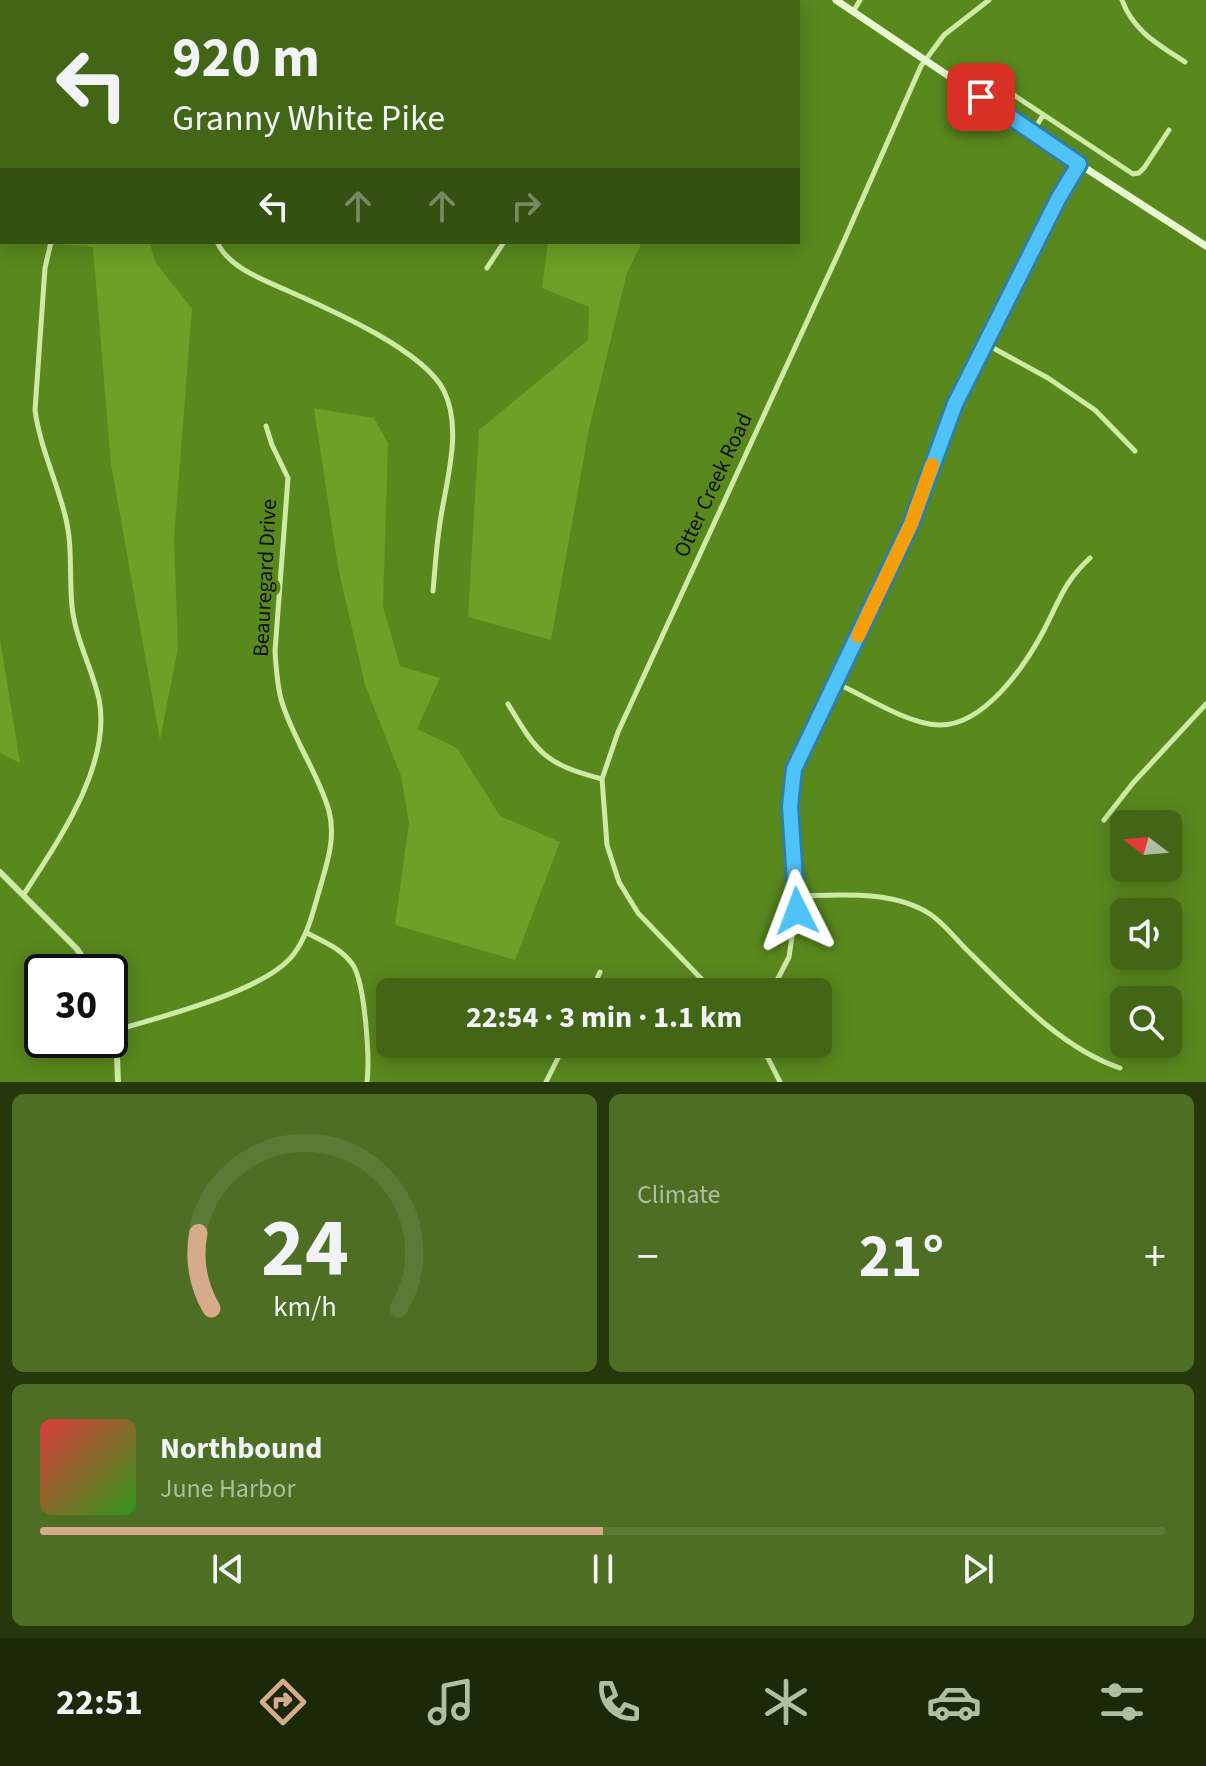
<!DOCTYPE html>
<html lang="en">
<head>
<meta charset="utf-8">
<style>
  :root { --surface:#436616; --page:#4d6e23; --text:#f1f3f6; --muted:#afbda1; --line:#5b7a35; --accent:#d6ab8b }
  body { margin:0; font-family:"Source Sans 3",sans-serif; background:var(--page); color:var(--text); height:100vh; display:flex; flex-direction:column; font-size:30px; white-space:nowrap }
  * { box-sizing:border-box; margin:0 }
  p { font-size:26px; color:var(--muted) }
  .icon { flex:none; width:44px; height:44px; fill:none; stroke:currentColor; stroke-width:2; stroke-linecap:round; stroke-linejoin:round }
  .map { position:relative; height:1082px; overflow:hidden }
  .drawer { display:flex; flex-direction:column; gap:12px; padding:12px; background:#25380c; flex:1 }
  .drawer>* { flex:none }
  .top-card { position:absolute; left:0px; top:0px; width:800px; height:244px; box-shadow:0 4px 20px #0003; background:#436616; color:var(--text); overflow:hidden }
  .needle { width:52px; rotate:286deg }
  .buttons { position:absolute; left:1110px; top:810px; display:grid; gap:16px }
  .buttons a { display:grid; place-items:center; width:72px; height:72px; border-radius:12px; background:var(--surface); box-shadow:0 4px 20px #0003; font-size:40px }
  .speed { position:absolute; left:24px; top:954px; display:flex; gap:16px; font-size:40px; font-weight:700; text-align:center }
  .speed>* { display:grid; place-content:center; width:104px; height:104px; border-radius:50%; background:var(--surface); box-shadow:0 4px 20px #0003; line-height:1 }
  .speed .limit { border:4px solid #111; border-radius:12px; background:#fff; color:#111 }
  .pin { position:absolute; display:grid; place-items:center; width:68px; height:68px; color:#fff; margin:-34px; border-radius:16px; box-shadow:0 4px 12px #0006 }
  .me { position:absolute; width:88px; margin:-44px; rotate:357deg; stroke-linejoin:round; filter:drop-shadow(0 0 6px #0008) }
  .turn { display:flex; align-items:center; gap:28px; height:168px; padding:0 40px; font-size:36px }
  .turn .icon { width:104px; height:104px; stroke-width:2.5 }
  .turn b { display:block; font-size:56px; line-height:68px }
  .lanes { display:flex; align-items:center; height:76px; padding:0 40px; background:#0003; justify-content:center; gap:40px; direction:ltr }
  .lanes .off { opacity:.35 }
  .big { font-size:60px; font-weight:700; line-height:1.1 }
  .drawer .card { flex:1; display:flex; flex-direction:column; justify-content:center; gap:12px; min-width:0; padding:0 28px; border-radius:12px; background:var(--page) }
  .drawer .dial { align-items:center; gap:0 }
  .dial svg { height:208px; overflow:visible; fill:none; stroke:var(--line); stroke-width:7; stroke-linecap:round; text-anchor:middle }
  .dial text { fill:var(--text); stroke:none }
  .song { display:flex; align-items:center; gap:24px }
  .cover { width:96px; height:96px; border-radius:12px; background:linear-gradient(135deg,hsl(0 70% 55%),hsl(110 70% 35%)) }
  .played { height:8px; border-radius:4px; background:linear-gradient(90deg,var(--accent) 50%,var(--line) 50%) }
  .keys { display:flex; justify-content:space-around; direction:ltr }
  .heat { display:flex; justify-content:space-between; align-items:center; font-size:44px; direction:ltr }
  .drawer .tiles { flex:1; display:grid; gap:12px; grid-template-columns:1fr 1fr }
  .card:last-child { grid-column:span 2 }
  .trip { position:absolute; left:376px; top:978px; width:456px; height:80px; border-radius:12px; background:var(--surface); box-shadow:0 4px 20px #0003; font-weight:700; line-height:80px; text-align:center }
  .tab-bar { display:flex; height:128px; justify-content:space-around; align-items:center; background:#1b2909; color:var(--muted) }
  .tab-bar .icon { width:56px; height:56px }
  .tab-bar .active { color:var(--accent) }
  .tab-bar b { font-size:36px; color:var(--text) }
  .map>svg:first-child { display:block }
  .green { fill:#6da026 }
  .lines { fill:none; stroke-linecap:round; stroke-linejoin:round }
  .minor { stroke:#ceeba6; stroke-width:5 }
  .tertiary { stroke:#ceeba6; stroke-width:6 }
  .secondary { stroke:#e8f8d2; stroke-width:7 }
  .route-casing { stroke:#337fa1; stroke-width:20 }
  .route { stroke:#4fc3f7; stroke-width:14 }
  .slow { stroke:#f59e0b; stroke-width:14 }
  .labels { text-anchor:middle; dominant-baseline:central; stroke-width:8; stroke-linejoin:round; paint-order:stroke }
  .street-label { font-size:22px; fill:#111; stroke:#59881d }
</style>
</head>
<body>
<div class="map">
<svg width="1206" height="1082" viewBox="0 0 1206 1082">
  <rect width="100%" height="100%" fill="#59881d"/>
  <!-- green -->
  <path class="green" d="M31 242H149L156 263 192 309 174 539 178 648 160 740 111 464 93 247Z
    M548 242H642L627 273 589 429 551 640 468 617 479 430 588 340 589 307 542 288Z
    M314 408 374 418 388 443 383 606 400 666 440 678 417 729 457 748 500 816 560 842 515 960 395 925 409 823 401 776 365 685 338 567Z
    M0 639 20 763 0 753Z"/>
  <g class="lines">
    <!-- minor -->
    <path class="minor" d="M1122 0C1133 31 1159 45 1185 62
      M553 2V0
      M655 2 656 0
      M853 12 860 0
      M982 74 1133 174 1139 173 1144 168 1169 130
      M0 131 2 129
      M1033 132 1043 115
      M0 199 2 196
      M217 242C229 268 262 279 286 290 327 308 424 350 444 391 464 432 444 487 439 530 436 550 435 570 433 591
      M487 268 504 242
      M984 343 1048 378 1095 410 1135 451
      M836 683C865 696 907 724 939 725 984 726 1025 666 1044 630 1060 599 1064 582 1090 558
      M508 704C538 754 545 764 602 779
      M1104 820 1133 783 1206 704
      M24 894C58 841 112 765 99 699 92 668 75 638 72 606 69 575 73 545 65 515 56 479 40 447 35 410L45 268 51 242
      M798 896C841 895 892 890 930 914 945 924 957 941 970 953 1013 995 1061 1048 1120 1068
      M307 933C323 941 342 949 353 965 365 984 370 1059 367 1082
      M591 992 600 972
      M714 992 638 913 619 882 607 845 602 779 618 732 839 252 921 66 944 35 989 0
      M771 992 789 957 798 896 790 806 794 769 911 524 950 414 1054 206 1079 164
      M116 1030C161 1017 265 991 293 955 308 936 313 911 320 888 327 863 336 838 329 811 318 772 292 738 281 699 277 684 276 667 275 651L288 478 272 445 266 426
      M761 1044 780 1082
      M546 1082 565 1044"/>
    <!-- tertiary -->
    <path class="tertiary" d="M0 872 77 949 92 972
      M110 1014 116 1030 118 1082"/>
    <!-- secondary -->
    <path class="secondary" d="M836 0 1079 164 1206 246"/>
  </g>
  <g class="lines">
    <!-- route casing -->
    <g class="route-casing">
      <path id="route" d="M797 911 790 806 794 769 911 524 955 404 1058 199 1079 164 981 97"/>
    </g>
    <!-- route -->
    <use href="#route" class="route"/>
    <!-- slow -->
    <path class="slow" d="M858 636 911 524 932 465"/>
  </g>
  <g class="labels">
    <!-- street labels -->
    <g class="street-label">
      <text transform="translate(713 485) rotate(-65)">Otter Creek Road</text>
      <text transform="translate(265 578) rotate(-87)">Beauregard Drive</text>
    </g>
  </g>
</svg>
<div class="buttons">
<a><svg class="needle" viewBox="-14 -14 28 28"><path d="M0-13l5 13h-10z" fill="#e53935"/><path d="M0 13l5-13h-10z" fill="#afbda1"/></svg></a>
<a><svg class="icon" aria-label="sound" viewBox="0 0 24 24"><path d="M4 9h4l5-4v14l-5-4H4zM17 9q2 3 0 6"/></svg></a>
<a><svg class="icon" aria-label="search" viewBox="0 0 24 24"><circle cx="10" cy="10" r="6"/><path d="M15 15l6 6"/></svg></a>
</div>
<div class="speed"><div class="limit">30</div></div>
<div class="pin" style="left:981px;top:97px;background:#d93025"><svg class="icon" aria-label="arrive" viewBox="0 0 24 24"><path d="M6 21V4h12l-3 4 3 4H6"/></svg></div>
<svg class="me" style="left:797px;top:911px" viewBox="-20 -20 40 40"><path d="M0-17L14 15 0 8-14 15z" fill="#4fc3f7" stroke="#fff" stroke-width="4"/></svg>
<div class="trip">22:54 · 3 min · 1.1 km</div>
<div class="top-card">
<div class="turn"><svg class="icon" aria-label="left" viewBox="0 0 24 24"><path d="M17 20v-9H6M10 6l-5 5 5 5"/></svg><div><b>920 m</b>Granny White Pike</div></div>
<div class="lanes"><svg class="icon" aria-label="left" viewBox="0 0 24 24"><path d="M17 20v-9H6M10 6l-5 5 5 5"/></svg><svg class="icon off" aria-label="ahead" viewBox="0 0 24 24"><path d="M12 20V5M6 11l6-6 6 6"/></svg><svg class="icon off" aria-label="ahead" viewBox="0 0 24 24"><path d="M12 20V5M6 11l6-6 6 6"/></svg><svg class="icon off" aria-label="right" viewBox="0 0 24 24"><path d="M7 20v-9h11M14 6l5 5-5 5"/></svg></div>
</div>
</div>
<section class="drawer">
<div class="tiles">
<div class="card dial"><svg viewBox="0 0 100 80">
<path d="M14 69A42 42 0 1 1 86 69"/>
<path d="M14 69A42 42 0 0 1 9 40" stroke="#d6ab8b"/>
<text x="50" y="56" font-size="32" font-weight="700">24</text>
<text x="50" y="72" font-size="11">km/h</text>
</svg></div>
<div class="card"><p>Climate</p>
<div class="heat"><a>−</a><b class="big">21°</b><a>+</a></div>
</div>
<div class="card">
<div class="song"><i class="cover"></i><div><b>Northbound</b><p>June Harbor</p></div></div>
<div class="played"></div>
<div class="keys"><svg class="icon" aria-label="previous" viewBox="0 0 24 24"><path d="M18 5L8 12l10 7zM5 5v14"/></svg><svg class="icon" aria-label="pause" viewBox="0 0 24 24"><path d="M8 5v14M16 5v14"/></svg><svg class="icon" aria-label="next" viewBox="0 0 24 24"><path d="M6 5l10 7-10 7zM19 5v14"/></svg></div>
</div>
</div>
</section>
<nav class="tab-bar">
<b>22:51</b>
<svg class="icon active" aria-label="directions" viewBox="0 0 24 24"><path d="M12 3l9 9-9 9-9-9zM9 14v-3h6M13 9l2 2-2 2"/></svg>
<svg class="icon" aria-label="music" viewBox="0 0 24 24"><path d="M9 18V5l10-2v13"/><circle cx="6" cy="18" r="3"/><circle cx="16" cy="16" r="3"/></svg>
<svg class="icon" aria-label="phone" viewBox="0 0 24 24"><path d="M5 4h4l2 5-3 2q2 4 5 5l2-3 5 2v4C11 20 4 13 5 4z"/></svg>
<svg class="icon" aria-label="climate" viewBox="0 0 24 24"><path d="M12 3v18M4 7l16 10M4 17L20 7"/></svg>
<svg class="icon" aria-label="car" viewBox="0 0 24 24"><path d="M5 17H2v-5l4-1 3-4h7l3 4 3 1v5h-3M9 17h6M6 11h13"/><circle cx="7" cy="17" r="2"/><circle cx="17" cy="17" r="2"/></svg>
<svg class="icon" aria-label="filters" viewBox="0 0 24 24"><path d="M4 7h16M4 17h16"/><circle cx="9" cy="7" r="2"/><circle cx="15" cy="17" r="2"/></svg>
</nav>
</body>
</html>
